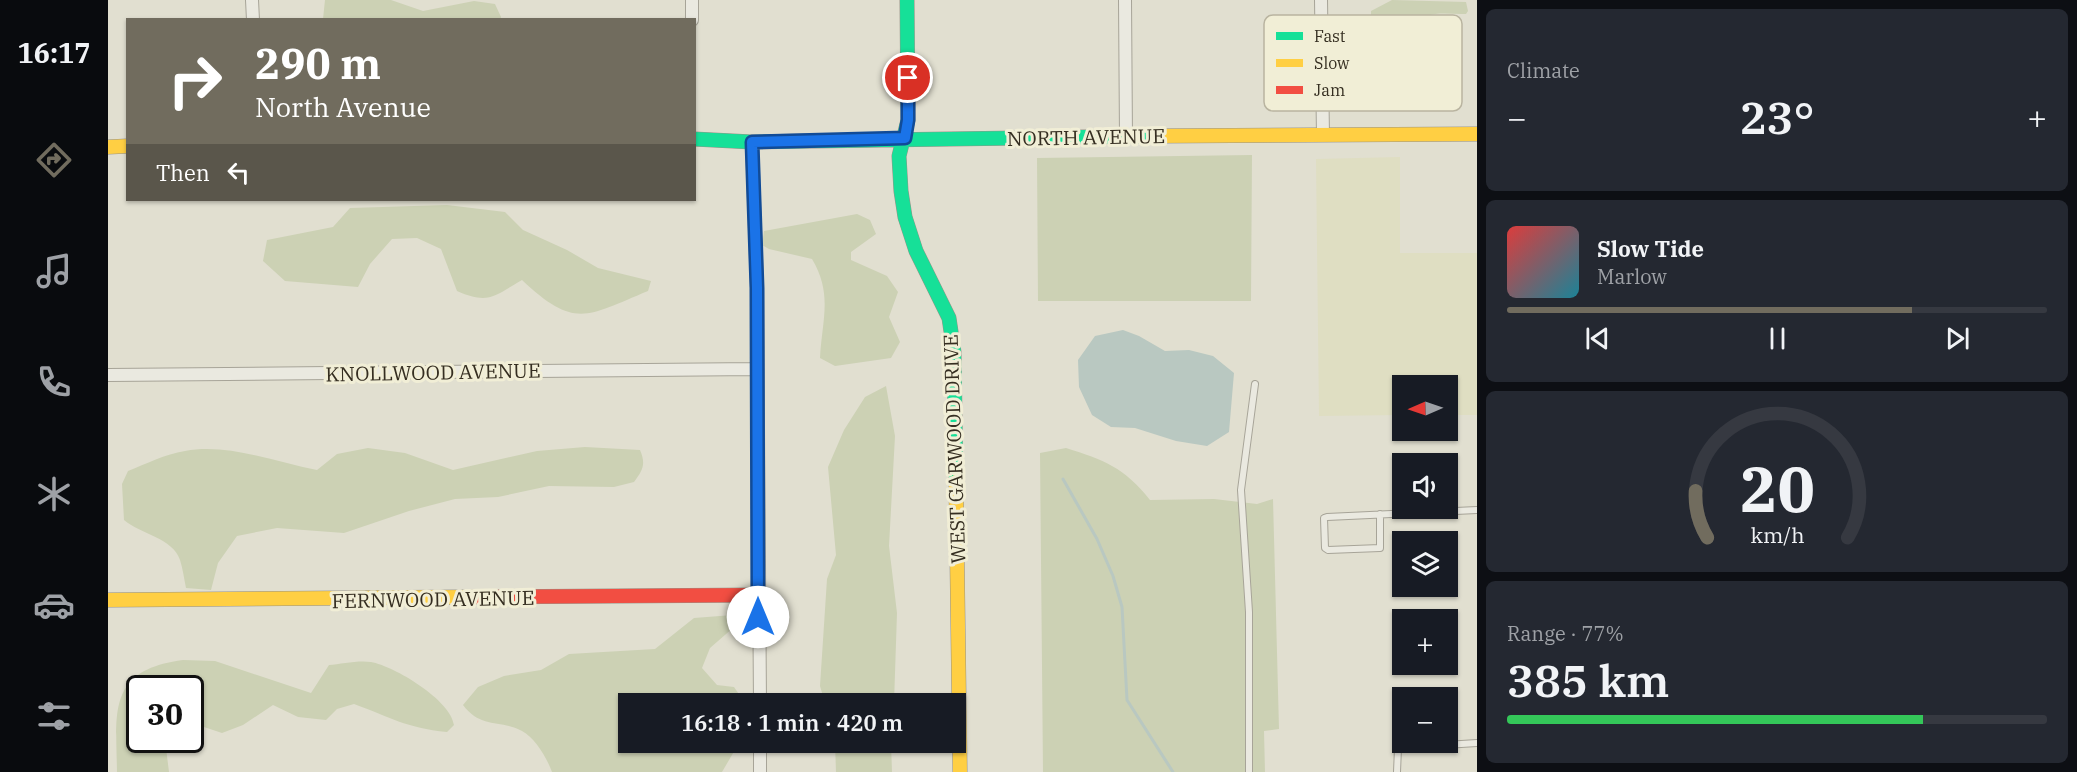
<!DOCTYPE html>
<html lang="en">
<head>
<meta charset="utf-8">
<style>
  :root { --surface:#171b24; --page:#242831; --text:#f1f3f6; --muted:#9ea1a6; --line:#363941; --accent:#716c5e }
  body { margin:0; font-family:"IBM Plex Serif",serif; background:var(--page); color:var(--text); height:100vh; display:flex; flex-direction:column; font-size:22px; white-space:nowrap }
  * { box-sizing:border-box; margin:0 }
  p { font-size:20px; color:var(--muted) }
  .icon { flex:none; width:33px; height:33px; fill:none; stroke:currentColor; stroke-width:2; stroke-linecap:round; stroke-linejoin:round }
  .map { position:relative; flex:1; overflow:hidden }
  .drawer { display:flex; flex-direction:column; gap:9px; padding:9px; background:#0d0f14; width:600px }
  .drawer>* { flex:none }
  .banner { position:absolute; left:18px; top:18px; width:570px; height:183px; border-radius:0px; box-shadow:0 2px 4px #0004; background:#716c5e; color:#fff; overflow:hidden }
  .needle { width:39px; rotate:268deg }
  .controls { position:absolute; left:1284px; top:375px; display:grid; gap:12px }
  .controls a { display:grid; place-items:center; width:66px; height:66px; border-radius:0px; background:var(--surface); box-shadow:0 2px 4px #0004; font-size:30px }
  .speed { position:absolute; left:18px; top:675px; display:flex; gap:12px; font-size:30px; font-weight:700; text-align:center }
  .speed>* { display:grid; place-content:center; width:78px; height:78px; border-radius:50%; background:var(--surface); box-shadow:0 2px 4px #0004; line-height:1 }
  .speed .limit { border:3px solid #111; border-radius:9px; background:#fff; color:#111 }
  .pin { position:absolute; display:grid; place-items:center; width:51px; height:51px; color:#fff; margin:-26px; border:3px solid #fff; border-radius:50%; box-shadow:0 2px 6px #0007 }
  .me { position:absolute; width:66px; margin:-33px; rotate:0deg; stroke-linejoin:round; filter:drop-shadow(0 0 4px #0008) }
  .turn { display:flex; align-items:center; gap:21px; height:126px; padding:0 30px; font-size:27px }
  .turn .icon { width:78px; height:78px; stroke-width:2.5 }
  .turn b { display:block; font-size:42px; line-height:51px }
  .then { display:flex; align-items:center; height:57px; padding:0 30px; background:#0003; gap:12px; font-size:22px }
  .big { font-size:45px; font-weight:600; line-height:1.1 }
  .drawer .widget { flex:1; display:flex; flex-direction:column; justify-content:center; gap:9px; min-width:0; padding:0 21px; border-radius:9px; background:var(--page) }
  .drawer .dial { align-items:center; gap:0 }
  .dial svg { height:156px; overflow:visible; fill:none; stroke:var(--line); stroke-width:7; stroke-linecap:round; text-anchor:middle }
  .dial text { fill:var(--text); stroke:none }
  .song { display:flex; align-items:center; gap:18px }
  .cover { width:72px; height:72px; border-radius:9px; background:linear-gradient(135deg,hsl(0 70% 55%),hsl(190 70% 35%)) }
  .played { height:6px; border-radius:3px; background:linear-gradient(90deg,var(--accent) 75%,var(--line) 75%) }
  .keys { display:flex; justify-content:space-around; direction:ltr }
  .heat { display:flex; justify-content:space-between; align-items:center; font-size:33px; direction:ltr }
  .charge { height:9px; border-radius:4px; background:linear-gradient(90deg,#34c759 77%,var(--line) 0) }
  .trip { position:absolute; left:510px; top:693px; width:348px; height:60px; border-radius:0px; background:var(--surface); box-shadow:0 2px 4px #0004; font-weight:600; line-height:60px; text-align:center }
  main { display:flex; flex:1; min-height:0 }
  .dock { display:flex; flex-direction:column; width:108px; justify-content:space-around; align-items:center; background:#090b0e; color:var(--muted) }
  .dock .icon { width:42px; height:42px }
  .dock .active { color:var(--accent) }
  .dock b { font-size:27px; color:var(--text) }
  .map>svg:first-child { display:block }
  .farmland { fill:#dfdec2 }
  .green { fill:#ccd1b4 }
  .water { fill:#b9c8c1 }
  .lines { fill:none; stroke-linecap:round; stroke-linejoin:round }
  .stream { stroke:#b9c8c1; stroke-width:3 }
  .lane-casing { stroke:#a7a498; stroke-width:8 }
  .street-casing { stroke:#a7a498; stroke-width:14 }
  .fast-casing { stroke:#979388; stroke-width:15 }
  .slow-casing { stroke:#979388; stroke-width:15 }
  .jam-casing { stroke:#979388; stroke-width:15 }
  .lane { stroke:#eae9e0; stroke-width:6 }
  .street { stroke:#eae9e0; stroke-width:12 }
  .fast { stroke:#16e098; stroke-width:14 }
  .slow { stroke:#ffcf43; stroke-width:14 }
  .jam { stroke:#f24e42; stroke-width:14 }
  .route-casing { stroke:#114b97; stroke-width:15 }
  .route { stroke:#1a73e8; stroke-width:10 }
  .labels { text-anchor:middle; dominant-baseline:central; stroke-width:6; stroke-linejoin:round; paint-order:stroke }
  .street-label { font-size:20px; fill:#352e21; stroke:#f1eed6 }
  .key { fill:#f1eed6; stroke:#b9b4a0; stroke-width:1.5 }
  .key-label { font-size:16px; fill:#352e21 }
</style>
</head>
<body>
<main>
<nav class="dock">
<b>16:17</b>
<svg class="icon active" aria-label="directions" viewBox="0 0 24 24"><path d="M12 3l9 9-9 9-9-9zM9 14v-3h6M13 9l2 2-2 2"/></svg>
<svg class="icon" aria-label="music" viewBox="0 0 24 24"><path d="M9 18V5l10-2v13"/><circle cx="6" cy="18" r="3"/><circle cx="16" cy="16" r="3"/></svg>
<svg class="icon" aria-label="phone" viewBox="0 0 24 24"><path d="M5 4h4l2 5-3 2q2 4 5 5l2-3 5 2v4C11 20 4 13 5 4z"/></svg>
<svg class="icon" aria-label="climate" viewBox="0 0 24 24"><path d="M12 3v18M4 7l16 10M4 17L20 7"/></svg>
<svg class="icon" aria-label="car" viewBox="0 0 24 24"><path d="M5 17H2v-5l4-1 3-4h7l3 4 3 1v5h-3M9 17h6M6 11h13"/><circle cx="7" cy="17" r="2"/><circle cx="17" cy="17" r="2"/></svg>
<svg class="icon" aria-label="filters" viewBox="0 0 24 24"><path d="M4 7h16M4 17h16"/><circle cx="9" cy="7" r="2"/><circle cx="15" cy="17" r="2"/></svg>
</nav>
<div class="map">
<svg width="1369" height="772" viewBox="0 0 1369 772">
  <rect width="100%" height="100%" fill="#e1dfd0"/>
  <!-- farmland -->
  <path class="farmland" d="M1292 157V253H1369V415H1340V386H1294V415L1211 416 1208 159Z"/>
  <!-- green -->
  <path class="green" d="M217 0H283L315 11 366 1 387 4 393 17 392 20 215 19Z
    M1284 0 1358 2 1360 11 1358 14C1339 15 1318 8 1306 28 1302 35 1300 43 1295 48L1225 53 1226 40 1231 38 1243 41 1258 36 1263 26V11Z
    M1144 155 1143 301H930L929 158Z
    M339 205 397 212 415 230 459 250 490 268 543 281 540 291C479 316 467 330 414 280 386 296 381 305 349 291L333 249 309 238 284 239 262 264 250 287 177 281 155 261 159 240 225 227 242 208Z
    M749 214 762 220 768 234 743 252V260L779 276 790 292 781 317 792 342 783 358 727 366 712 358C714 320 725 294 704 259L661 249 654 245 656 231Z
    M778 386 787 436 781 546 789 613 786 703H717L712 686 719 579 728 555 720 467 736 430 757 397Z
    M477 447 532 450C538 464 535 470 526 482L506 487 441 486 390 497 347 499 301 511 236 533 169 528 129 536 110 563 103 590 78 588C76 579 75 569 72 560 65 538 32 534 16 520L14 484 20 471C38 464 57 454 77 451 120 443 167 462 209 470L229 454 260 448 297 453 345 470 429 451Z
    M958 448C996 460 1016 467 1042 500L1106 499 1149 504 1165 499 1171 729 1156 731 1157 772H935L932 453Z
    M625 615 633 621 602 648 594 668 609 685 626 687 637 703 520 704V742L631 743 614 772H444C439 758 427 738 414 731 391 719 373 729 355 705L370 687 396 676 433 670 461 654 547 649 586 618Z
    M75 660 107 661 203 693 221 665C233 664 250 660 263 662 286 666 343 700 346 725L339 732C298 728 282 717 246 704L229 709 218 720 190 717 165 705 135 725 114 733 93 726 92 693 64 680 56 688H32V740H57L61 772H9C8 710 0 670 75 660Z
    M727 743H783L784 772H728Z"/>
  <!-- water -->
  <path class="water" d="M1015 330 1031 336 1057 351 1081 350 1105 356 1126 373 1121 432 1099 446 1068 441 1027 428 1003 427 984 415 971 387 970 360 987 336Z"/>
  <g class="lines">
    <!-- stream -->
    <path class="stream" d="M955 479 989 539 1005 576 1014 607 1019 700 1065 772"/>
    <!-- lane casing -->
    <g class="lane-casing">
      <path id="lane" d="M1272 514V548L1220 550 1217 548 1216 518 1219 517 1369 510
        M1141 772V612L1133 490 1147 384
        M1289 772 1290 748 1369 743"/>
    </g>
    <!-- street casing -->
    <g class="street-casing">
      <path id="street" d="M144 0 145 20
        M584 0V20
        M1017 0 1018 137
        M1213 0 1215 135
        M644 142 649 288 652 704
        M0 375 649 369
        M652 742V772"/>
    </g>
    <!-- fast casing -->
    <g class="fast-casing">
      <path id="fast" d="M799 0 800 120 791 156 793 191 797 217 808 251 841 318 846 352 848 482
        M586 139 644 142 1045 136"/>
    </g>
    <!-- slow casing -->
    <g class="slow-casing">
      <path id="slow" d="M1045 136 1369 134
        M0 147 20 146
        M848 482 852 772
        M0 600 358 597"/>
    </g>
    <!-- jam casing -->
    <g class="jam-casing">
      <path id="jam" d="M358 597 650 595"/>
    </g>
    <!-- lane -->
    <use href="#lane" class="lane"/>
    <!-- street -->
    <use href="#street" class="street"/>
    <!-- fast -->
    <use href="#fast" class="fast"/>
    <!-- slow -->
    <use href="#slow" class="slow"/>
    <!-- jam -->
    <use href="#jam" class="jam"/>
  </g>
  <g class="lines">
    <!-- route casing -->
    <g class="route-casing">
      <path id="route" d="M650 617 649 288 644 142 797 138 800 120V78"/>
    </g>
    <!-- route -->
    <use href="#route" class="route"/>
  </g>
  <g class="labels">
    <!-- street labels -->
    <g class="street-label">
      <text transform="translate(978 137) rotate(-1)">NORTH AVENUE</text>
      <text transform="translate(325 372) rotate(-1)">KNOLLWOOD AVENUE</text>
      <text transform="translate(846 449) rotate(-92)">WEST GARWOOD DRIVE</text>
      <text transform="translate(325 599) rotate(-1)">FERNWOOD AVENUE</text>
    </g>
  </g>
  <!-- legend -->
  <rect x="1156" y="15" width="198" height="96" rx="9" class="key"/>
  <rect x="1168" y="32" width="27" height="8" fill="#16e098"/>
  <rect x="1168" y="59" width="27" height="8" fill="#ffcf43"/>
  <rect x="1168" y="86" width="27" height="8" fill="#f24e42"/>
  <g class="key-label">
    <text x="1206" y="42">Fast</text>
    <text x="1206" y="69">Slow</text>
    <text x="1206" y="96">Jam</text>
  </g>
</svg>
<div class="controls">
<a><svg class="needle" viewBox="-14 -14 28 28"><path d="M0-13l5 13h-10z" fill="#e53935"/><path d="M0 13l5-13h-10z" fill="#9ea1a6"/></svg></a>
<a><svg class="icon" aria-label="sound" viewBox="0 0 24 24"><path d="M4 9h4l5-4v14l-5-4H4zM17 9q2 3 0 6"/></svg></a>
<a><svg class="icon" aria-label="layers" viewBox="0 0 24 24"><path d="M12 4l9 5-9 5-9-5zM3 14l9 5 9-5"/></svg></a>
<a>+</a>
<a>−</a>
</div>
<div class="speed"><div class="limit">30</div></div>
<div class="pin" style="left:800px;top:78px;background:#d93025"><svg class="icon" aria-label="arrive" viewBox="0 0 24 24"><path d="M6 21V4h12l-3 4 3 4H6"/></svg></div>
<svg class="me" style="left:650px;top:617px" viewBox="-20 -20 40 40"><circle r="19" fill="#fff"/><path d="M0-13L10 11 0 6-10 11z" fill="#1a73e8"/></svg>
<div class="trip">16:18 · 1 min · 420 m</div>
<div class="banner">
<div class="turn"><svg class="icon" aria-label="right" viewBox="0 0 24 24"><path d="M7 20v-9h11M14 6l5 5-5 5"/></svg><div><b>290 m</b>North Avenue</div></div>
<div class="then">Then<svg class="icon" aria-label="left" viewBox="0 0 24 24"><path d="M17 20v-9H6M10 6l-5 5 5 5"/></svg></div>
</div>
</div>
<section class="drawer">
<div class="widget"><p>Climate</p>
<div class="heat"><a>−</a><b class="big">23°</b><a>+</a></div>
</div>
<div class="widget">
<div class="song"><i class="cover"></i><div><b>Slow Tide</b><p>Marlow</p></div></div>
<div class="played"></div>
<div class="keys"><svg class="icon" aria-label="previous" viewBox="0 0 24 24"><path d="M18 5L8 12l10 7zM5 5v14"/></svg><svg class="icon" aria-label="pause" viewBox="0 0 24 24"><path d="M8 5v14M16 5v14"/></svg><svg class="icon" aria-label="next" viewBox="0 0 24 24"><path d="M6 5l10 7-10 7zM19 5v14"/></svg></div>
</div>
<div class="widget dial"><svg viewBox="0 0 100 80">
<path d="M14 69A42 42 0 1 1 86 69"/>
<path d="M14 69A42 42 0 0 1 8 45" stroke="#716c5e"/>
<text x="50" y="56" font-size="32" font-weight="700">20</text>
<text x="50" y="72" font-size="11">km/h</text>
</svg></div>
<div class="widget"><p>Range · 77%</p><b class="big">385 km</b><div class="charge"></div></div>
</section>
</main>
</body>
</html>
